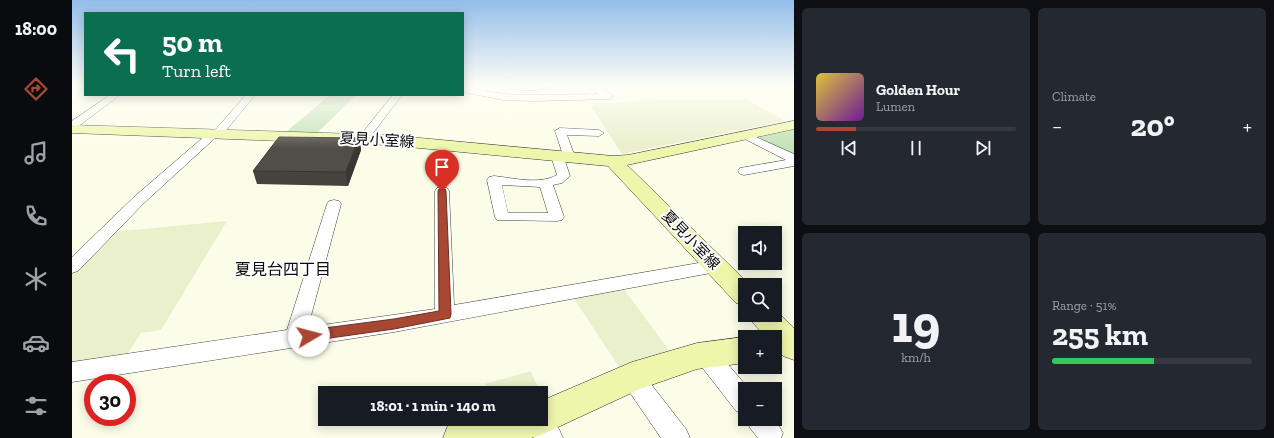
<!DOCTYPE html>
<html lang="en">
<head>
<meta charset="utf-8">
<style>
  :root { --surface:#171b24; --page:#242831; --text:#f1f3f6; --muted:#9ea1a6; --line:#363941; --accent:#a94832 }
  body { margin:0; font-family:"Zilla Slab","Noto Sans JP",serif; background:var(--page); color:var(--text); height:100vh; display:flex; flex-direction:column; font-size:15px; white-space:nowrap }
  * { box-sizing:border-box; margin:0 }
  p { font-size:13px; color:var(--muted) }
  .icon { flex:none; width:22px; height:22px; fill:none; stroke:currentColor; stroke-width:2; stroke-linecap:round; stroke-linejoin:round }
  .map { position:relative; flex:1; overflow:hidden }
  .side { display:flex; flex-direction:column; gap:8px; padding:8px; background:#0d0f14; width:480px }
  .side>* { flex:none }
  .guide { position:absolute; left:12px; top:12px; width:380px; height:84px; border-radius:0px; box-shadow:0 2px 10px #0003; background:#0b6e4f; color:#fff; overflow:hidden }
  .fabs { position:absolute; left:666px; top:226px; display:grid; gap:8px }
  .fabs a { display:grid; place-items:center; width:44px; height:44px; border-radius:0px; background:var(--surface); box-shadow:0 2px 10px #0003; font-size:20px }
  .speed { position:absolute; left:12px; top:374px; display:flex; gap:8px; font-size:20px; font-weight:700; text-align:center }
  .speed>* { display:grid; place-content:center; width:52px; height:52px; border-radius:50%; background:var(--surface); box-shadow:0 2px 10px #0003; line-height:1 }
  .speed .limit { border:6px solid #d22; background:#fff; color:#111 }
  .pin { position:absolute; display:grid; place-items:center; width:34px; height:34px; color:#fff; margin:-41px -17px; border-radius:50% 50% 50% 0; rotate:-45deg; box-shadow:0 0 4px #0007 }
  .pin .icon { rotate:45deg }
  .me { position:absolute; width:44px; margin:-22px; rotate:82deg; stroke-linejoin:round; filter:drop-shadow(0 0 3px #0008) }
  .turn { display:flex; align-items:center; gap:14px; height:84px; padding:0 12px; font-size:18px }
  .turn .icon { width:52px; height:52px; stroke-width:2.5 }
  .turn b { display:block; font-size:28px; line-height:34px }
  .big { font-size:30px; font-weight:800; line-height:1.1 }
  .side .card { flex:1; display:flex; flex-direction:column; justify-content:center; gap:6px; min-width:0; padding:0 14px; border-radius:6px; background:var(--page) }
  .side .dial { align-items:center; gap:0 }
  .dial b { font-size:52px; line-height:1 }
  .song { display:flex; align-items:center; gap:12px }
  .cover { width:48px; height:48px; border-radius:6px; background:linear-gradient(135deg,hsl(50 70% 55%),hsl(280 70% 35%)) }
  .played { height:4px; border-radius:2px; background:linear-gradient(90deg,var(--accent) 20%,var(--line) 20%) }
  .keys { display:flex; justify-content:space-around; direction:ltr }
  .heat { display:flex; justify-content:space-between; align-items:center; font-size:22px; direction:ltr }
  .charge { height:6px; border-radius:3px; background:linear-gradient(90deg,#34c759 51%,var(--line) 0) }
  .side .tiles { flex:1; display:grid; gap:8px; grid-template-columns:repeat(2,1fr) }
  .trip { position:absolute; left:246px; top:386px; width:230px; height:40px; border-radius:0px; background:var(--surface); box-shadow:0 2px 10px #0003; font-weight:800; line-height:40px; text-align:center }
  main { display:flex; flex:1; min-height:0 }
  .tabs { display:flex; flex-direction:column; width:72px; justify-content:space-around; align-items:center; background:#090b0e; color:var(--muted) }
  .tabs .icon { width:28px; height:28px }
  .tabs .active { color:var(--accent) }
  .tabs b { font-size:18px; color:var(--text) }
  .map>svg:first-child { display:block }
  .farmland { fill:#eaefcc }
  .green { fill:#c3e2b7 }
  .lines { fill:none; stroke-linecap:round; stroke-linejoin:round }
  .street-casing { stroke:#3d3d3d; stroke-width:1 }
  .secondary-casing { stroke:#2c2c2c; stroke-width:1 }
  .street { fill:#fff; fill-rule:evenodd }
  .secondary { fill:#edf6ab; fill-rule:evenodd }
  .wall { fill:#46423d }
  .shaded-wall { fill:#393632 }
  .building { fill:#514d47; stroke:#393632 }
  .route { fill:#a94832; stroke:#6e2f20 }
  .labels { text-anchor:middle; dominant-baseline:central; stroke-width:4; stroke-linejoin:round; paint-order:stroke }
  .street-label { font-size:15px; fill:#0a0a0a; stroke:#fff }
  .neighbourhood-label { font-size:16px; fill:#0a0a0a; stroke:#fff }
</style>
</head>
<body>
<main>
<nav class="tabs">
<b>18:00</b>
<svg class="icon active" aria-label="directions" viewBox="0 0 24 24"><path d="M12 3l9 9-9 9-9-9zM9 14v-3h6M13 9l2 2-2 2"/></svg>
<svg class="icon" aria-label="music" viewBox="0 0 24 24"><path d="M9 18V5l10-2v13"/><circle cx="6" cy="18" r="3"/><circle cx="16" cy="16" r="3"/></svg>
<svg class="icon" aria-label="phone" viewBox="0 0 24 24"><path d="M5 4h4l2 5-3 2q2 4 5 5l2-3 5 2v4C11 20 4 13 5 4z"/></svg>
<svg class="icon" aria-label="climate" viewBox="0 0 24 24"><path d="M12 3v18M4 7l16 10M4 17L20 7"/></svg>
<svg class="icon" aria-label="car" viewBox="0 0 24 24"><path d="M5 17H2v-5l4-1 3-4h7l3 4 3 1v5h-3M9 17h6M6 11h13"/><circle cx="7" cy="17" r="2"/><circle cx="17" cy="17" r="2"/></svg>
<svg class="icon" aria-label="filters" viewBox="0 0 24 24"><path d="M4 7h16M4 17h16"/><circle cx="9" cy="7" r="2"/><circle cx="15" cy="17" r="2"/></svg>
</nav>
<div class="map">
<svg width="722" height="438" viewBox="0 0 722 438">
  <rect width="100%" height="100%" fill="#fcfde9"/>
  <!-- farmland -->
  <path class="farmland" d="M586 99H674L713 121 550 154 518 105Z
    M155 221 89 330 69 333 53 358 0 366V272L39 232Z
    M551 288 597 350 549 370 501 297Z
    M459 371 468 393H416L413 384Z"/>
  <!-- green -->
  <path class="green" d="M258 95H284L244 134 214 132Z
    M722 129V157L684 138Z"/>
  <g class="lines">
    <!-- street casing -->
    <g class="street-casing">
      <path id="street" d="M391 86 431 94 463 95 527 94 515 86H526L542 96 538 99 463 101 431 100 391 92Z
        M433 86H481C474 92 440 92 433 86Z
        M38 95H48L4 128 0 129V121Z
        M174 95H183L152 133 143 138 72 203 6 271 0 273V257L62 197 135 134 144 129Z
        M321 95H330L295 141H287L285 139 287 137Z
        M488 128 527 130 532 133 527 136 495 135 503 157 501 160 497 161 492 158 498 176 490 183 481 185 492 217 490 220 485 221 425 220 423 217 415 180 417 177 422 176C441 178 467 185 485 175L479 156 481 153 485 152 491 155 483 131ZM430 185 468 187 476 213H436Z
        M673 132 722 154V166L672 175 668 174 666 171 668 168 714 160 669 137 668 135 669 133Z
        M370 187 375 188 377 191 382 305 644 260 650 262 653 266 650 270 644 272 322 332 0 382V362L215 330 255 204 257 201 262 200 267 201 269 204 236 327 363 309V191L365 188Z
        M634 346 642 348 677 389H673V415L664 411 626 362 623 355 626 348Z
        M560 367 568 370 614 429 618 438H589L552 384 549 377 552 370Z
        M469 410 472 411 487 429 491 438H462L454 429 451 419H469Z
        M675 419H703L711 433 709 438H686L678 428Z"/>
    </g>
    <!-- secondary casing -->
    <g class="secondary-casing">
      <path id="secondary" d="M722 121V129L555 165 678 285H673V306L664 303 536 166 316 145 0 133V125L316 135 541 156 556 155Z
        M703 309 722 328V360L711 356 703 347V337H694L681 323 677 315H703Z
        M673 337V363L625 369 568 389 469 435 459 438H371L376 425 393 419H469V401L560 362 625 343Z"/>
    </g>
    <!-- street -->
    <use href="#street" class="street"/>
    <!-- secondary -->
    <use href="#secondary" class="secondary"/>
  </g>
  <!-- wall -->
  <path class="wall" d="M287 138 289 150 276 186 185 184 181 171Z"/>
  <!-- shaded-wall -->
  <path class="shaded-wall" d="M287 138 289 150 276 186 274 172Z"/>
  <!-- building -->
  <path class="building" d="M207 137 287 138 274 172 181 171Z"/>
  <!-- sky -->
  <linearGradient id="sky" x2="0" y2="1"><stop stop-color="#93bdea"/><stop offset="0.58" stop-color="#fefef5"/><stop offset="1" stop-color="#fefef5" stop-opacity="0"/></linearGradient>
  <rect width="722" height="148" fill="url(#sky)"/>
  <!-- route -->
  <path class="route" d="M367 189H373L374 191 379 314 378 318 322 329 237 341 233 339 231 336 233 332 237 330 322 319 367 311 366 191Z"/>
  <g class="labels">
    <!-- street labels -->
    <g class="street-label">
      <text transform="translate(305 140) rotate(3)">夏見小室線</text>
      <text transform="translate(619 240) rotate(46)">夏見小室線</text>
    </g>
    <!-- neighbourhood labels -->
    <g class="neighbourhood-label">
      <text x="211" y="269">夏見台四丁目</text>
    </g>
  </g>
</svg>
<div class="fabs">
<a><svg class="icon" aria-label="sound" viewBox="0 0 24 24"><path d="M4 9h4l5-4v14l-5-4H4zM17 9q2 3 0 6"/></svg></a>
<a><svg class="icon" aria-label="search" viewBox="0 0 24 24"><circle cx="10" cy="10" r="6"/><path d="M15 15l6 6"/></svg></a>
<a>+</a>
<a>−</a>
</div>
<div class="speed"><div class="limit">30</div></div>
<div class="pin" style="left:370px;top:191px;background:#d93025"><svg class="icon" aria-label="arrive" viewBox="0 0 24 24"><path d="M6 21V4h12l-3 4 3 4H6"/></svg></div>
<svg class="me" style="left:237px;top:336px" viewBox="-20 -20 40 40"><circle r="19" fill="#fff"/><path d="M0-13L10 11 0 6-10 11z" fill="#a94832"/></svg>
<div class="trip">18:01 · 1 min · 140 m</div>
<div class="guide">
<div class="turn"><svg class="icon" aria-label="left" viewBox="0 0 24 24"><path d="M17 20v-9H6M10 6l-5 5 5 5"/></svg><div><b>50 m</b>Turn left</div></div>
</div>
</div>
<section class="side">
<div class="tiles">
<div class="card">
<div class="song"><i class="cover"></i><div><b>Golden Hour</b><p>Lumen</p></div></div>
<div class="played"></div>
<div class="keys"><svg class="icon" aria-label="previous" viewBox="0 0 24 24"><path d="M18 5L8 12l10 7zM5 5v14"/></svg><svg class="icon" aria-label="pause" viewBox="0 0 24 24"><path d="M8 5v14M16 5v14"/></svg><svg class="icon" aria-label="next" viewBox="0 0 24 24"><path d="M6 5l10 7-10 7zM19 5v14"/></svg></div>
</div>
<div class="card"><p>Climate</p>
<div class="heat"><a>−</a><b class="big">20°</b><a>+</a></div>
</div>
<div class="card dial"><b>19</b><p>km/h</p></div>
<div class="card"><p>Range · 51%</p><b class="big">255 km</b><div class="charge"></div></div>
</div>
</section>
</main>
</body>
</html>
